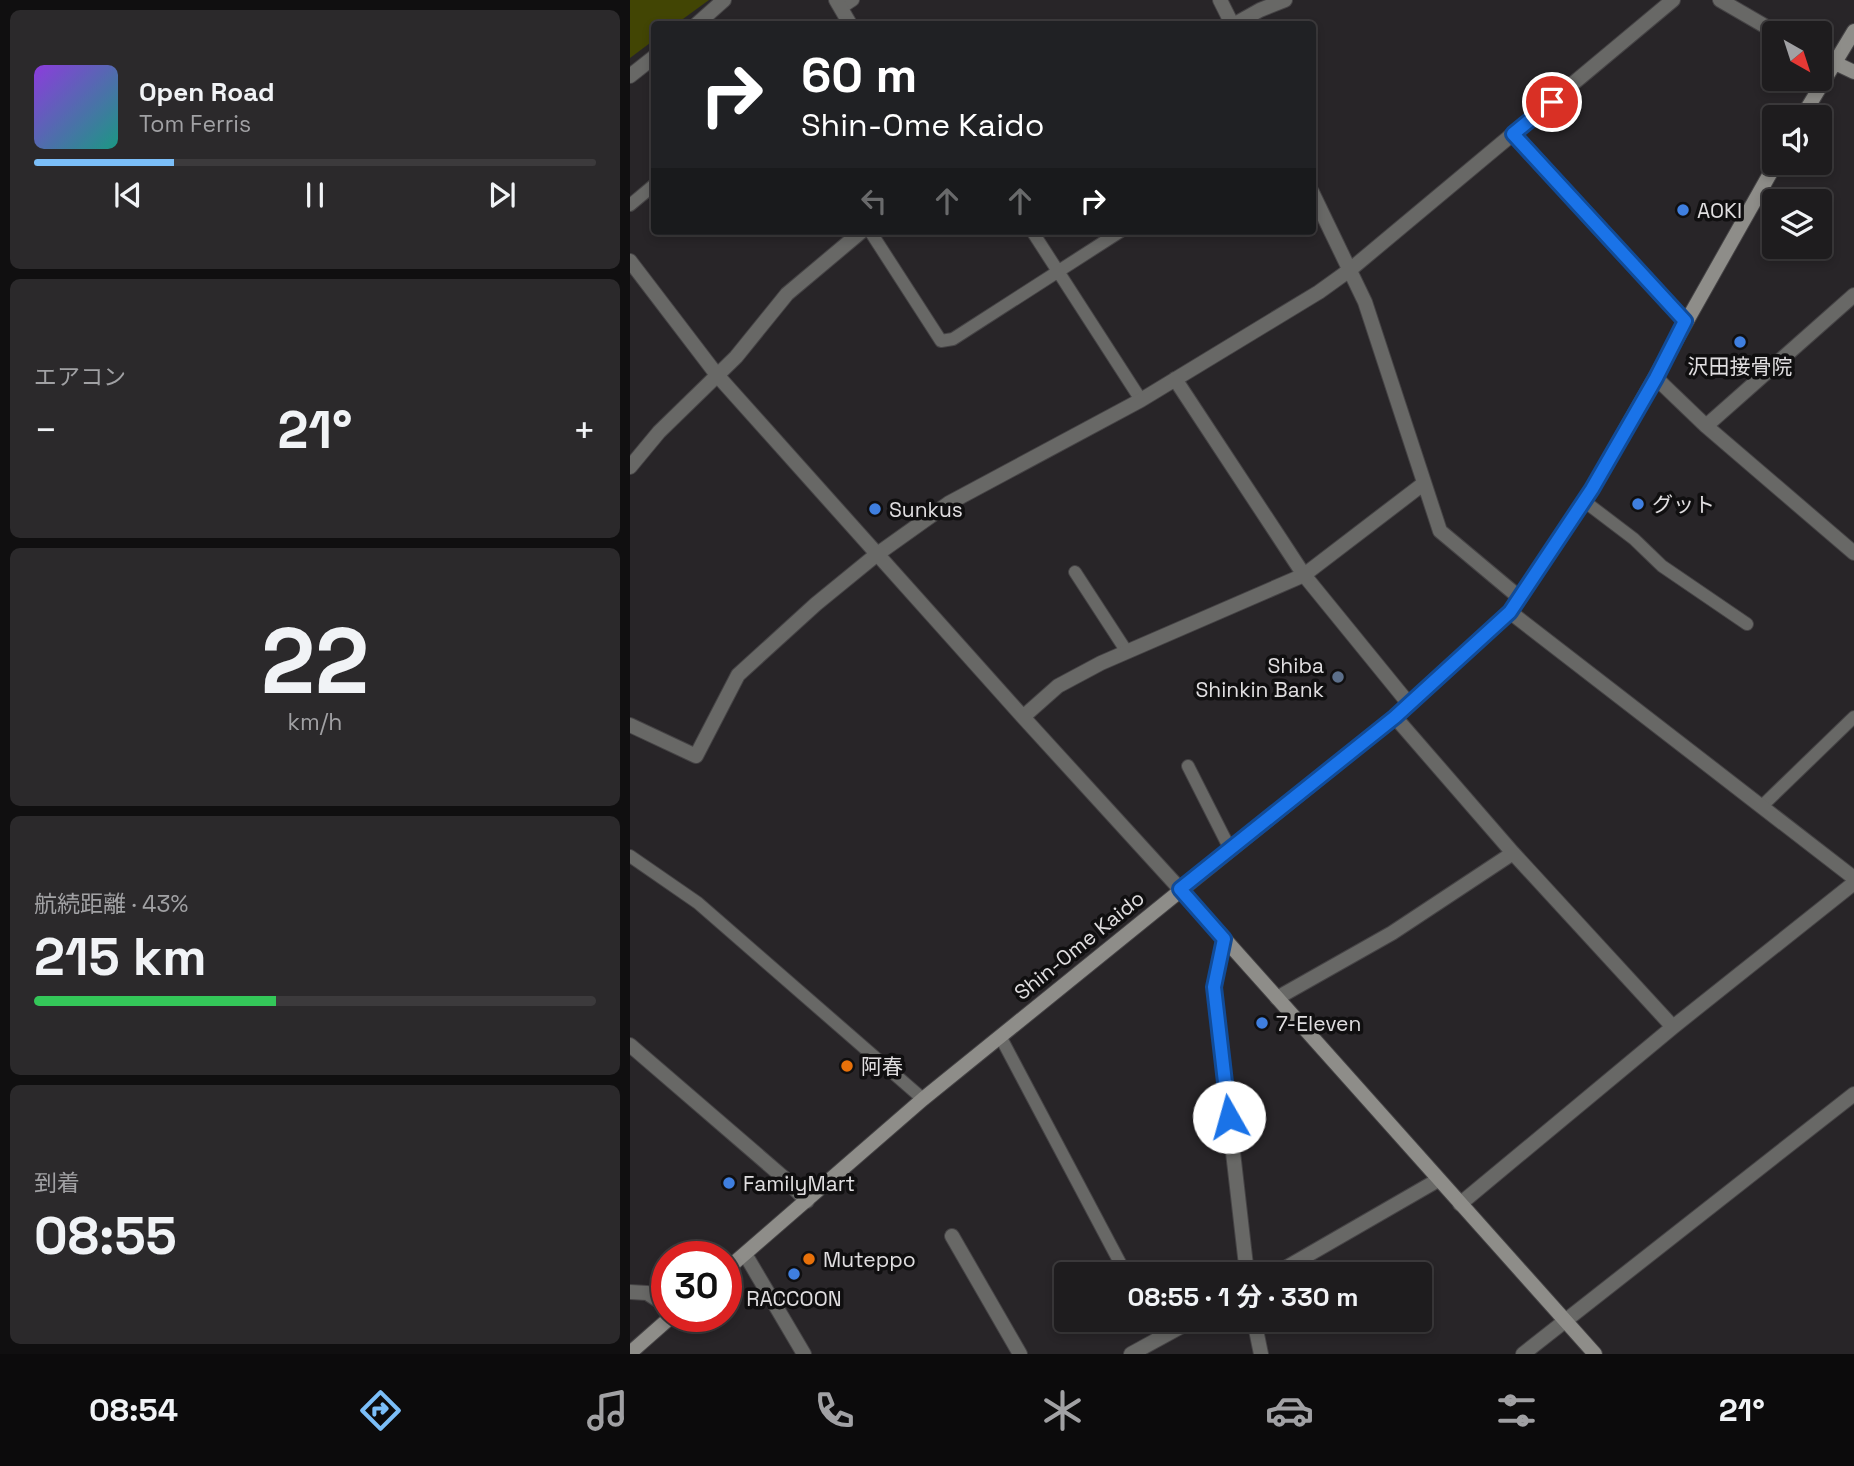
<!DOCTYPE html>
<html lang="ja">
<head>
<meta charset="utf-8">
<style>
  :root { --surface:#1e1c1e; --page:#2b292b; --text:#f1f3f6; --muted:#a1a1a4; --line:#3c3a3c; --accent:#7bbef8 }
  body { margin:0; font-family:"Space Grotesk","Noto Sans JP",sans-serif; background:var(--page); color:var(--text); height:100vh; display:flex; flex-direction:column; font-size:26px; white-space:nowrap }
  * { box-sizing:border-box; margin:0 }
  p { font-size:23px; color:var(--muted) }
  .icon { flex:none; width:38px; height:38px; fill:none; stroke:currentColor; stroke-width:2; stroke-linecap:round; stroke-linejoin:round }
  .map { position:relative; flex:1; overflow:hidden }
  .panel { display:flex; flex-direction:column; gap:10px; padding:10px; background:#100f10; width:630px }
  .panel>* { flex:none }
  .banner { position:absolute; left:21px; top:21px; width:665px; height:214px; border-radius:7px; box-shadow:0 4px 10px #0003,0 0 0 2px var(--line); background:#202124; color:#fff; overflow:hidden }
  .needle { width:46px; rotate:141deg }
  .tools { position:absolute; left:1132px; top:21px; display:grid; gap:14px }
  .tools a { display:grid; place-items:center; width:70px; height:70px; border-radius:7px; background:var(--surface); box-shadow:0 4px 10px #0003,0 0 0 2px var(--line); font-size:35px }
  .speed { position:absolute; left:21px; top:1241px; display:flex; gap:14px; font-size:35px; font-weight:700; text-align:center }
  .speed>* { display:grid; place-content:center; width:91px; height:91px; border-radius:50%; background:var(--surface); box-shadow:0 4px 10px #0003,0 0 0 2px var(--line); line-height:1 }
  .speed .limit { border:10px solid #d22; background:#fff; color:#111 }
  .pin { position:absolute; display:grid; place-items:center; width:60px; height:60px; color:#fff; margin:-30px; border:4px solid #fff; border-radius:50%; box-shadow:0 2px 7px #0007 }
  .me { position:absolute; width:77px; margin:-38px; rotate:353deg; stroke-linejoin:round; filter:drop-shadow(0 0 5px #0008) }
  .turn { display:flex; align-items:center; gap:24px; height:147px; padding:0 35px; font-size:32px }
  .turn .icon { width:91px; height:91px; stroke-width:2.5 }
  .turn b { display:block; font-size:49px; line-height:60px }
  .lanes { display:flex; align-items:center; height:66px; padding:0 35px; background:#0003; justify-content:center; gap:35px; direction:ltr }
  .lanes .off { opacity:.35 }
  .big { font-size:52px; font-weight:700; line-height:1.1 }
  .panel .widget { flex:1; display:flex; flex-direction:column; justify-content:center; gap:10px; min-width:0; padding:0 24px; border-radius:10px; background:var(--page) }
  .panel .dial { align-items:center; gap:0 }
  .dial b { font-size:91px; line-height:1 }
  .song { display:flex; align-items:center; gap:21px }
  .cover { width:84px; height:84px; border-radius:10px; background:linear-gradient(135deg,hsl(270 70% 55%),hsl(170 70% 35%)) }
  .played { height:7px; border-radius:4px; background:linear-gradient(90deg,var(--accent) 25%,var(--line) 25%) }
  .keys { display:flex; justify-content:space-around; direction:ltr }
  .heat { display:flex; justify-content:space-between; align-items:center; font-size:38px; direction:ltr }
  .charge { height:10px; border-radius:5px; background:linear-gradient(90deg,#34c759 43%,var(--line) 0) }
  .trip { position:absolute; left:424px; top:1262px; width:378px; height:70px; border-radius:7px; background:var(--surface); box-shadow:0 4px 10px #0003,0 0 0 2px var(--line); font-weight:700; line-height:70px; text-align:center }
  .dock { display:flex; height:112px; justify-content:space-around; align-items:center; background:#0c0b0c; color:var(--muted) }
  .dock .icon { width:49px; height:49px }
  .dock .on { color:var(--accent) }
  .dock b { font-size:32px; color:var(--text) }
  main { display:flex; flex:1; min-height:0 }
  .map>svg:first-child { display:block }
  .green { fill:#424504 }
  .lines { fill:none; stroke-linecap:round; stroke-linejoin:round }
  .lane-casing { stroke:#454345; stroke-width:14 }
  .street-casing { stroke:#454345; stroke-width:16 }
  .secondary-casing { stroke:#454345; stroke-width:16 }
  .lane { stroke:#686866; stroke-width:12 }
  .street { stroke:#686866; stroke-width:14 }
  .secondary { stroke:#8e8d89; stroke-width:14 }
  .route-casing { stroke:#114b97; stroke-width:18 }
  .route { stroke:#1a73e8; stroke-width:12 }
  .shop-dot { fill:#3f7fe0; stroke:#100f10; stroke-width:2.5 }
  .service-dot { fill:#5c6f8a; stroke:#100f10; stroke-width:2.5 }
  .food-dot { fill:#e8710a; stroke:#100f10; stroke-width:2.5 }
  .labels { text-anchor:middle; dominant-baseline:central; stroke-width:7; stroke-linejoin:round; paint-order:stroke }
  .poi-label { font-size:21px; fill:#e0dee0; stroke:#100f10; text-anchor:start }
  .street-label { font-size:21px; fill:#e0dee0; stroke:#100f10 }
</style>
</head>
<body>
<main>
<section class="panel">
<div class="widget">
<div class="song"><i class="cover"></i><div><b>Open Road</b><p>Tom Ferris</p></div></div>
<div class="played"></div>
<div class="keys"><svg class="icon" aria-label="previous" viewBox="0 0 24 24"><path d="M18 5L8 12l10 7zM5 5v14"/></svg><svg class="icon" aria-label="pause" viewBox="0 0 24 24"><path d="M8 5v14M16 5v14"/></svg><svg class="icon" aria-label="next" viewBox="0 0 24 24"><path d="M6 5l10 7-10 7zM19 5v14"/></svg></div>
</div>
<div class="widget"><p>エアコン</p>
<div class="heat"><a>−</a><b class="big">21°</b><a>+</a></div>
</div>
<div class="widget dial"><b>22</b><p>km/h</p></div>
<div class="widget"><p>航続距離 · 43%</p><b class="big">215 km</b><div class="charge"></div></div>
<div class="widget"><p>到着</p><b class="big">08:55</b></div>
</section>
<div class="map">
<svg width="1224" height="1354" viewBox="0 0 1224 1354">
  <rect width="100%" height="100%" fill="#282528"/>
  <!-- green -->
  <path class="green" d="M0 0H79L46 24H24V40L0 58Z"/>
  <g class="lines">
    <!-- lane casing -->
    <g class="lane-casing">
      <path id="lane" d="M211 8 223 0
        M883 134 1056 321
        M0 205 24 185
        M240 231 311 341 323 339 491 231
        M402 231 511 400
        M954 501 1004 539 1032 566 1117 624
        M445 572 497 652
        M558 766 600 849
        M1132 806 1224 717
        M0 856 68 903 293 1099
        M370 1036 496 1274
        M521 1320 530 1337"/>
    </g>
    <!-- street casing -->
    <g class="street-casing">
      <path id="street" d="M206 0 220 24
        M590 0 602 24
        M1090 0 1147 33
        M67 24 94 0
        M605 24 630 10 655 0
        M1190 56 1203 62
        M0 76 24 57
        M682 192 735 302 810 531 890 598
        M0 261 87 375 393 717 550 889
        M1026 378 1076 426 1224 553
        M545 379 674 575 779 704
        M1076 426 1224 295
        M0 467 29 432 106 357 157 294 232 231
        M880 612 1224 878
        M393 717 428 686 471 663 674 575 793 484
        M765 717 883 853 1043 1027
        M0 725 66 756 108 675 186 604 246 555 319 503 511 400 689 292 721 269 1043 0
        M594 939 584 987 617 1274
        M647 998 762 933 883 853
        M0 1045 153 1177 177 1201
        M830 1204 1043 1027 1224 883
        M322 1236 390 1354
        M115 1254 174 1354
        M645 1274 808 1180
        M0 1292 17 1293 37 1306
        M624 1320 631 1354
        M501 1354 563 1320
        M893 1354 1224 1094"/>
    </g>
    <!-- secondary casing -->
    <g class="secondary-casing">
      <path id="secondary" d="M1203 62 1224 72
        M1172 117 1224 31
        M550 889 965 1354
        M96 1270 293 1099 765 717 880 612 962 489 1146 163
        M0 1353 42 1316"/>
    </g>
    <!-- lane -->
    <use href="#lane" class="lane"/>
    <!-- street -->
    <use href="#street" class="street"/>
    <!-- secondary -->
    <use href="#secondary" class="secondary"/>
  </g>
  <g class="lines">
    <!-- route casing -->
    <g class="route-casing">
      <path id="route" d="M599 1117 584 987 594 939 550 889 765 717 880 612 962 489 1026 378 1055 321 883 134 922 102"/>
    </g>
    <!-- route -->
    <use href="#route" class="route"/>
  </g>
  <!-- markers -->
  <g class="shop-dot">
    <circle cx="1053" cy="210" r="7"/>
    <circle cx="1110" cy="342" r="7"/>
    <circle cx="1008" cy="504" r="7"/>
    <circle cx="245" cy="509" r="7"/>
    <circle cx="632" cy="1023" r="7"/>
    <circle cx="99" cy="1183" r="7"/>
    <circle cx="164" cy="1274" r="7"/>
  </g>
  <circle class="service-dot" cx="708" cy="677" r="7"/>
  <g class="food-dot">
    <circle cx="217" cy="1066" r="7"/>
    <circle cx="179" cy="1259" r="7"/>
  </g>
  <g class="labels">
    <!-- poi labels -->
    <g class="poi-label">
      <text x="1067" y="210">AOKI</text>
      <text x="1110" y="366" text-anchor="middle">沢田接骨院</text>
      <text x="1022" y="504">グット</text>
      <text x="259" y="509">Sunkus</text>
      <text x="694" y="665" text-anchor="end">Shiba<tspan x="694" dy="24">Shinkin Bank</tspan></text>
      <text x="646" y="1023">7-Eleven</text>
      <text x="231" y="1066">阿春</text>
      <text x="113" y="1183">FamilyMart</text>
      <text x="193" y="1259">Muteppo</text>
      <text x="164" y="1298" text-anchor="middle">RACCOON</text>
    </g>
    <!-- street labels -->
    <g class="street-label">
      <text transform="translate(449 945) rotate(-39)">Shin-Ome Kaido</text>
    </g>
  </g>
</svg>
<div class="tools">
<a><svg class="needle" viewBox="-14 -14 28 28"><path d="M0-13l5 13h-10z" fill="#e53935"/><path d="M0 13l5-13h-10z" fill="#a1a1a4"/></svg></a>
<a><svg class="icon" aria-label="sound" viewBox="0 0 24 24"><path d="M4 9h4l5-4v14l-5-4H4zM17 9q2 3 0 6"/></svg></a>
<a><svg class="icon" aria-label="layers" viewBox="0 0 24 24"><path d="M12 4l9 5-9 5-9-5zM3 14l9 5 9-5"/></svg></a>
</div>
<div class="speed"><div class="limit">30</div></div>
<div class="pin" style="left:922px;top:102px;background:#d93025"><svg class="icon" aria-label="arrive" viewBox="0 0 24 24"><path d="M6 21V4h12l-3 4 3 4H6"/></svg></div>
<svg class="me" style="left:599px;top:1117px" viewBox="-20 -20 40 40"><circle r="19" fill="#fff"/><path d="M0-13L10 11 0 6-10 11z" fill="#1a73e8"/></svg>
<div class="trip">08:55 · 1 分 · 330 m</div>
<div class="banner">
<div class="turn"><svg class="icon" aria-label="right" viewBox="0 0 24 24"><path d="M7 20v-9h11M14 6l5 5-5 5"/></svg><div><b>60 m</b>Shin-Ome Kaido</div></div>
<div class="lanes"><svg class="icon off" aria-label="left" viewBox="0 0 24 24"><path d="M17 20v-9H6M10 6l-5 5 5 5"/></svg><svg class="icon off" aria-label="ahead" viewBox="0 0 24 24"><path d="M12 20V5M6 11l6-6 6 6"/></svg><svg class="icon off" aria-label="ahead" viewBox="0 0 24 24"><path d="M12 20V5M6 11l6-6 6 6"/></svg><svg class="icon" aria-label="right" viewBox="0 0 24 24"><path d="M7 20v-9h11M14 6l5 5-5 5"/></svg></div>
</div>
</div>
</main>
<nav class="dock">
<b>08:54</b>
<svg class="icon on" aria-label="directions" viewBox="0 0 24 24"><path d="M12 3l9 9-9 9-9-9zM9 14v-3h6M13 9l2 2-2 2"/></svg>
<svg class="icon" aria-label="music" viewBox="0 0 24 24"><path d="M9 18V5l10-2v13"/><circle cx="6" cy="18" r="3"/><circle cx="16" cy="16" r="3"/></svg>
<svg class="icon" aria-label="phone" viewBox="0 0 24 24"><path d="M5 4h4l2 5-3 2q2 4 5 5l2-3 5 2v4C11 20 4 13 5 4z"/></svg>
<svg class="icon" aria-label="climate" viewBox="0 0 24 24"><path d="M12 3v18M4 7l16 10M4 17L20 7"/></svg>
<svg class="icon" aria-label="car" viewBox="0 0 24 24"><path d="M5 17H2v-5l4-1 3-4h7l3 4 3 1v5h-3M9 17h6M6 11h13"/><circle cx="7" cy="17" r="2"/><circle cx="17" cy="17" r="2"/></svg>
<svg class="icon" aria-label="filters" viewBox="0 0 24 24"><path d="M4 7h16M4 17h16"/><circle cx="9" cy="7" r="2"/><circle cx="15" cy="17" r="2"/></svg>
<b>21°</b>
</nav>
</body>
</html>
